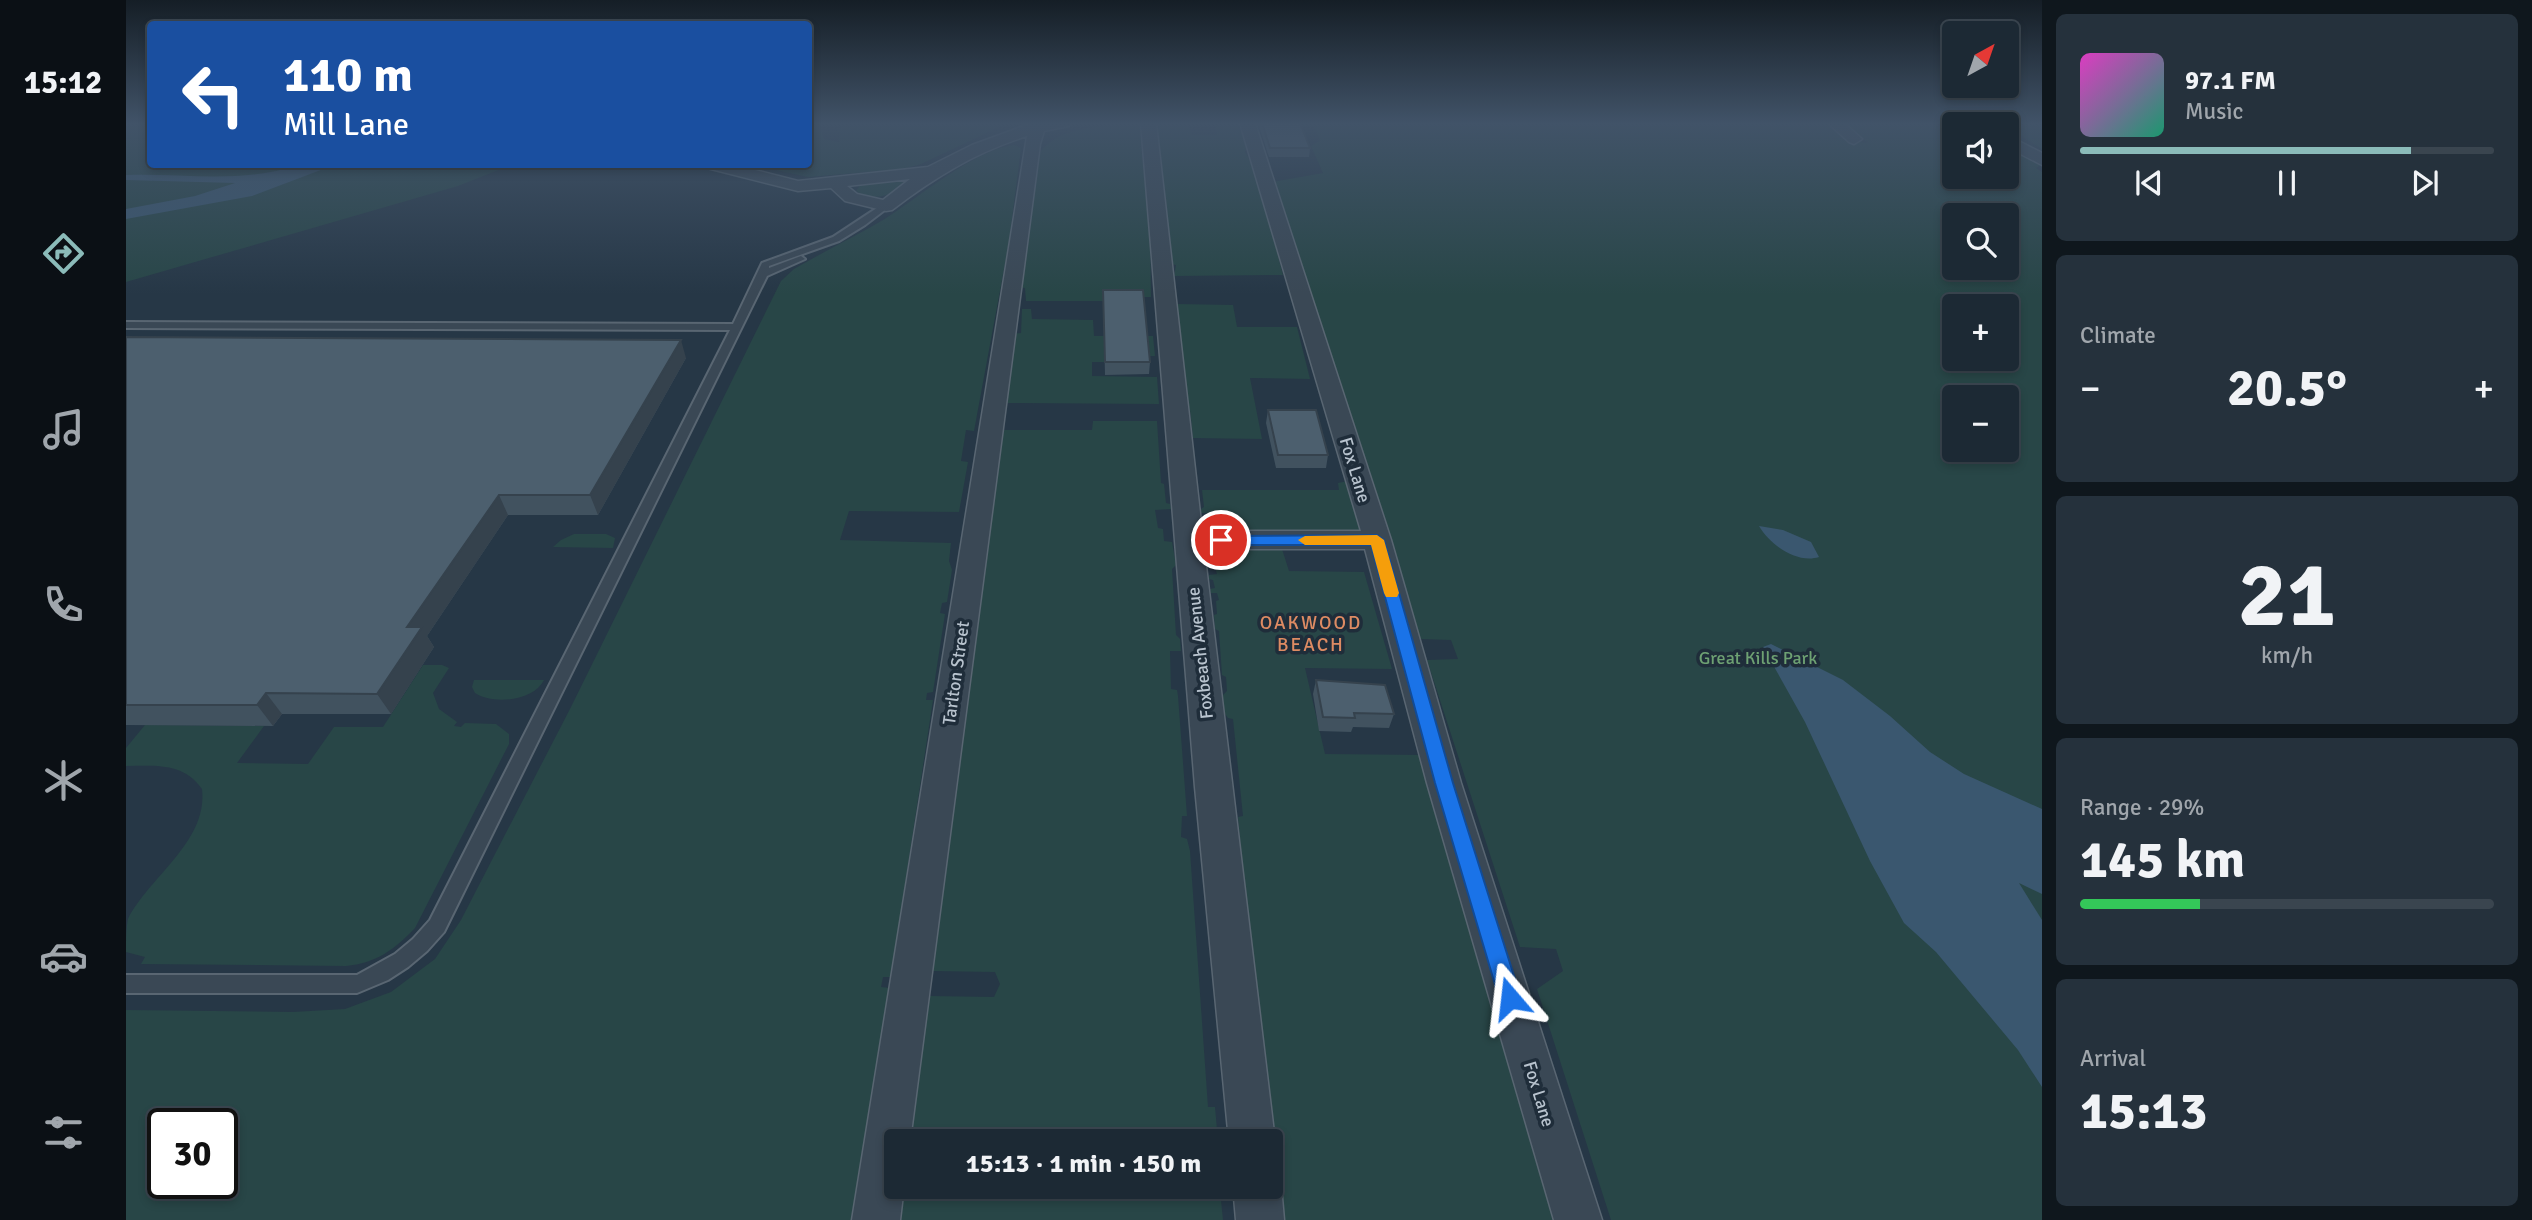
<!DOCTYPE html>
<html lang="en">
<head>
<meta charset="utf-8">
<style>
  :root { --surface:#1c2934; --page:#25313c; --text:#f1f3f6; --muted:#a0a6ac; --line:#3a454f; --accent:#8bbbb9 }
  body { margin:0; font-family:Signika,sans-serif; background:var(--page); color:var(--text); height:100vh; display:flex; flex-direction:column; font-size:26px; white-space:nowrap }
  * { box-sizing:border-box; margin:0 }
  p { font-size:23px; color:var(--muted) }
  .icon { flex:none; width:38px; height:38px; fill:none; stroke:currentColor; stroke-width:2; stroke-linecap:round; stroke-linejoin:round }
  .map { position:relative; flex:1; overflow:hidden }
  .panel { display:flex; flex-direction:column; gap:14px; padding:14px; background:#0f171d; width:490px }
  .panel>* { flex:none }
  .banner { position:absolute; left:21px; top:21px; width:665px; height:147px; border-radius:7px; box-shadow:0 4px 10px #0003,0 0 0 2px var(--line); background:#1a4fa0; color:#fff; overflow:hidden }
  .needle { width:46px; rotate:40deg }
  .tools { position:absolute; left:1816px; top:21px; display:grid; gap:14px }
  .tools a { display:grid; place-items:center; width:77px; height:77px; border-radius:7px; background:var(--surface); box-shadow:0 4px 10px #0003,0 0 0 2px var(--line); font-size:35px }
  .speed { position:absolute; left:21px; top:1108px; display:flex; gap:14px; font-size:35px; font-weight:700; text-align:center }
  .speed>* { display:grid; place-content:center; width:91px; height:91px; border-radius:50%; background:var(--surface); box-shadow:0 4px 10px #0003,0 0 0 2px var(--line); line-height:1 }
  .speed .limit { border:4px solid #111; border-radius:10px; background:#fff; color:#111 }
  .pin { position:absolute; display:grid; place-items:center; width:60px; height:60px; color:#fff; margin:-30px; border:4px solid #fff; border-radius:50%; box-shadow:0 2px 7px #0007 }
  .me { position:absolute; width:77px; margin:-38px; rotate:343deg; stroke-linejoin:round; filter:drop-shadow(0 0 5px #0008) }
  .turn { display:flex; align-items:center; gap:24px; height:147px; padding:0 21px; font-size:32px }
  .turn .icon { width:91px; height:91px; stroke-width:2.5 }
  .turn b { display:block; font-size:49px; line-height:60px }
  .big { font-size:52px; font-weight:700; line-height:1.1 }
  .panel .tile { flex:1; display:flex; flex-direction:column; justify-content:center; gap:10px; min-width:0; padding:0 24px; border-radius:10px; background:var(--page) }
  .panel .dial { align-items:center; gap:0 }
  .dial b { font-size:91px; line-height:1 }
  .song { display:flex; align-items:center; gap:21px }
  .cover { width:84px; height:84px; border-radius:10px; background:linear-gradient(135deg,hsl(310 70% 55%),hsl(160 70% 35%)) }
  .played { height:7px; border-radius:4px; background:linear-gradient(90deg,var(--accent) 80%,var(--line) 80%) }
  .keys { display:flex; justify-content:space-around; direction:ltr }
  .heat { display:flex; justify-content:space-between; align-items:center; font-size:38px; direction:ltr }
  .charge { height:10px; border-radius:5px; background:linear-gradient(90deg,#34c759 29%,var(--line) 0) }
  .trip { position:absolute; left:758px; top:1129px; width:399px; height:70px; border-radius:7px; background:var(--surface); box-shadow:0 4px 10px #0003,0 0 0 2px var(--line); font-weight:700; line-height:70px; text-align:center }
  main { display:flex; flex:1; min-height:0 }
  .tab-bar { display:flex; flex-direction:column; width:126px; justify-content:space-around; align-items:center; background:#0b1015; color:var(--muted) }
  .tab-bar .icon { width:49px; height:49px }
  .tab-bar .selected { color:var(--accent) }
  .tab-bar b { font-size:32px; color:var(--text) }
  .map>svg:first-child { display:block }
  .green { fill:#284647; fill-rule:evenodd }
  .water { fill:#3a576f }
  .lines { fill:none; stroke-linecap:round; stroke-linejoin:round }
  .lane-casing { stroke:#596672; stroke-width:4 }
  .street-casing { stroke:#596672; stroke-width:3 }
  .lane { fill:#3a4855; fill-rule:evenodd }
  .street { fill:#3a4855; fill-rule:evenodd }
  .wall { fill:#41525f }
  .shaded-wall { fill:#35424d }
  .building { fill:#4c5f6e; stroke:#35424d; stroke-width:2 }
  .route { fill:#1a73e8; stroke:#114b97; stroke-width:2 }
  .slow { fill:#f59e0b }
  .labels { text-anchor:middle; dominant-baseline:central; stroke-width:7; stroke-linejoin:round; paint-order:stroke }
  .street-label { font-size:18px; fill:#b8c3ce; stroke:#1f2d3a }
  .park-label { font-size:18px; fill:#6ea173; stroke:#1f2d3a }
  .neighbourhood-label { font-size:19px; letter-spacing:2px; fill:#de8b63; stroke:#1f2d3a }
</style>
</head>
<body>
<main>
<nav class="tab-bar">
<b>15:12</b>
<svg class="icon selected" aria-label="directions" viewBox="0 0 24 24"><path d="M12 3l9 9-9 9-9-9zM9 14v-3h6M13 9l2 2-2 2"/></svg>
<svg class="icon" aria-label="music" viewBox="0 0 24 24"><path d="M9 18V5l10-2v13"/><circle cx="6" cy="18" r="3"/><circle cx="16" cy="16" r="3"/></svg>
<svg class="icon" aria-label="phone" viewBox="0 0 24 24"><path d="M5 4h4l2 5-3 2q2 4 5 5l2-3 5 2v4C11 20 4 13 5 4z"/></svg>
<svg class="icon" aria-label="climate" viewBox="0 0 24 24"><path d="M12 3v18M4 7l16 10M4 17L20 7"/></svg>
<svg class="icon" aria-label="car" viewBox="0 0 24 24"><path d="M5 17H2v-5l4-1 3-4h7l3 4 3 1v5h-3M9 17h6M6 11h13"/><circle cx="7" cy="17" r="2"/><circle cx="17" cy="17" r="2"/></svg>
<svg class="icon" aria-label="filters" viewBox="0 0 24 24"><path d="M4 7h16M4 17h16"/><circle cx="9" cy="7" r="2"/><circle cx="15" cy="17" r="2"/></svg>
</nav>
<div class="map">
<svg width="1916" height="1220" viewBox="0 0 1916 1220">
  <rect width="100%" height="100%" fill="#263746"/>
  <!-- green -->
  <path class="green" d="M0 123H24V164L385 165 332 186 0 282Z
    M739 123H882L795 164 777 169 682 177 627 165 682 164 683 126 694 125 698 139 713 142 714 126Z
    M992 123H1014L1015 146 1013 147H1015L1024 226 1025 297H986L983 301H900L899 288 891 287 910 158C929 128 959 129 992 123Z
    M1029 123 1063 126 1066 135H1091L1089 123H1113V129L1121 143 1119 152C1142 189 1145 233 1157 275L1048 276 1050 265 1045 264V251L1042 250Z
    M1127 123H1700L1723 141 1742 143 1717 123H1845L1829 124V177H1881V145L1915 165 1910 168 1916 172V1220H1485L1411 989 1437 971 1430 949 1394 947 1301 660 1332 659 1325 640 1294 639 1146 182 1197 173 1185 146 1194 140 1188 126ZM1829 215H1881V268H1829ZM1829 306H1881V359H1829ZM1829 397H1881V450H1829Z
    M1875 123H1916V149L1881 127V124Z
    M888 145 895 148 883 242 848 431 840 430 835 461 842 462 833 512 723 511 714 540 825 543 823 561 826 570 821 602 816 603 814 613 819 614 807 692 801 693 800 700H807L765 977H757L755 987 764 988 725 1220H0V1010L167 1012 219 1009 265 992 309 959 335 920 445 707 655 281 668 269C697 252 728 237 757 220 791 199 849 149 888 145ZM37 1124H96V1183H37Z
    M790 178C771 191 752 205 730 191L735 184Z
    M1052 304 1107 305 1111 327H1171L1184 379 1124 378 1136 439 1067 438 1064 410H1059L1049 305Z
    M896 309H905L906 319 967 320 968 336H1027L1029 356H1000L999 362H966V376L1031 377 1033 404 877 403 885 334 895 333Z
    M967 421H1031L1035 483 1038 484 1040 503 1044 504 1045 509 1029 510 1032 528 1037 529 1038 541 1046 542 1050 565 1046 569 1050 635 1054 639 1055 651H1044L1045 689 1051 690 1052 696 1061 816H1056L1055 837 1061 839 1064 851 1082 1107H1089L1092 1141H782L803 996 868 997 874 984 869 972 807 971 828 781 875 430H966Z
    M1222 481 1234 532 1094 535 1081 529 1087 526 1083 524 1082 513H1075V509L1078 507 1076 490H1213L1212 483Z
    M448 534H480L489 538 487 548 427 547 435 540Z
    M1115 549H1156L1163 571 1238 572 1266 669 1179 668 1199 754 1299 755 1434 1220H1155L1117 873 1112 817 1117 816 1107 719 1102 718 1097 711 1094 698 1101 691 1100 677 1096 675 1093 631 1089 629 1088 615 1091 614 1090 601 1093 600 1091 593H1085L1084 589 1089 588 1087 580 1083 579V575L1091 574 1085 553H1115Z
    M297 665H316L323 668 307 693 313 709 331 722 328 726 335 727 339 723 370 724 383 734V744L289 928C268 950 250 963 220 966L15 964 19 957 0 952C0 942 0 927 2 919 24 876 82 842 76 789 57 762 29 766 0 766V748L19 725 138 726 111 763 182 764 208 727H257Z
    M348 680H418C408 701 367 705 349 693L346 687Z
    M775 1186 1067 1187 1062 1192 1063 1198 1095 1200 1097 1220H770Z"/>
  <!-- water -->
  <path class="water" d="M172 165H208L126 196 0 219V209L69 196 109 183 0 180V175C58 173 116 184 172 165Z
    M1633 526 1657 530 1685 542 1693 557C1671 564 1644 545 1633 526Z
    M1645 644 1717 680 1764 716 1804 752 1838 774 1916 809V894L1893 883 1916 920V1087L1892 1050 1810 952 1778 923 1744 861 1679 722 1637 647Z"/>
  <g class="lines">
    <!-- lane casing -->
    <g class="lane-casing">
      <path id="lane" d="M757 204 764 206 739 225 713 241 643 266V268L675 256 679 259 641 276 318 932 301 951 282 967 262 980 231 993H0V975H231L269 954 287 939 304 920 604 330 0 328V322L607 324 636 263 707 237Z"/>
    </g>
    <!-- street casing -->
    <g class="street-casing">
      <path id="street" d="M906 123H945L943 126 918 131 914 144 784 1141H770V1186H778L774 1220H726L901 136C850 152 809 177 766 210L760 211 719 201 705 188 672 191 577 167 575 164H605L672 181 802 167 846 145ZM784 179 757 200 731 194 721 186Z
        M1015 123H1030L1076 531H1235L1114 123H1129L1265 540 1335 783 1476 1220H1428L1301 783 1239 549H1078L1149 1141 1144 1152V1141H1103L1069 787Z
        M1702 123H1718L1736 139 1728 144 1723 142Z
        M1846 123H1861L1862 124H1846Z
        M1881 135 1916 153V165L1881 147Z
        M1144 1168 1148 1169 1155 1186 1158 1220H1110L1107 1186H1144Z"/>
    </g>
    <!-- lane -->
    <use href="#lane" class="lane"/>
    <!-- street -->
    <use href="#street" class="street"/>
  </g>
  <!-- wall -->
  <path class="wall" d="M1133 123H1174L1184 148 1183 157H1143L1133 126Z
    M977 290 1024 362 1023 374 979 375Z
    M0 337 560 358 472 515H382L301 636 308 647 265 714H156L147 726 0 725Z
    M1142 410 1202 455 1200 468H1150L1140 423Z
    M1190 680 1268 714 1263 728 1227 727 1225 732 1193 731 1187 694Z"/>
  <!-- shaded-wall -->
  <path class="shaded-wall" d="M555 340 560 358 472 515 464 495Z
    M373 495 382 515 301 636 308 647 265 714 251 694 281 627Z
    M140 693 156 714 147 726 131 705Z"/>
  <!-- building -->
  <path class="building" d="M1136 123H1174L1184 148H1144Z
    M977 290H1017L1024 362H979Z
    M0 337 555 340 464 495H373L281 627H296L251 694 140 693 131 705H0Z
    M1142 410H1190L1202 455H1152Z
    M1190 680 1259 685 1268 714 1228 713 1229 718 1197 717Z"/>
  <!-- sky -->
  <linearGradient id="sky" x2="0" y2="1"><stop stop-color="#151e26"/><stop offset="0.42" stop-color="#415368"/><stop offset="1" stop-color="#415368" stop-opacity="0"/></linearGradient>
  <rect width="1916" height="294" fill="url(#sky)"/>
  <!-- route -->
  <path class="route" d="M1251 535 1258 540 1327 783 1395 998 1392 1005 1384 1009 1376 1005 1373 998 1309 783 1245 545H1095L1088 540 1095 536Z"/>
  <!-- slow -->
  <path class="slow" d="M1251 535 1258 540 1273 593 1271 597H1260L1258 593 1245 545H1179L1172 540 1179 536Z"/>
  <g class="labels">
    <!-- street labels -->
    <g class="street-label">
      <text transform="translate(1229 470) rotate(73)">Fox Lane</text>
      <text transform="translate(1074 653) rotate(-96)">Foxbeach Avenue</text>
      <text transform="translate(830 673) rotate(-82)">Tarlton Street</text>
      <text transform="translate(1413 1094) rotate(73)">Fox Lane</text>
    </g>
    <!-- park labels -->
    <g class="park-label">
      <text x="1632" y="658">Great Kills Park</text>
    </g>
    <!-- neighbourhood labels -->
    <g class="neighbourhood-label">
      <text x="1185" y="623">OAKWOOD<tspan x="1185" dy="22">BEACH</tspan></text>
    </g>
  </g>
</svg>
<div class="tools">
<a><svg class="needle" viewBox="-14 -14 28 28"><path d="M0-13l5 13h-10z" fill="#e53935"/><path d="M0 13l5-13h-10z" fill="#a0a6ac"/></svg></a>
<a><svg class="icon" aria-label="sound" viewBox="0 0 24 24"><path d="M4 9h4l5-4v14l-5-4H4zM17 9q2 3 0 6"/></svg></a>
<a><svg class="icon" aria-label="search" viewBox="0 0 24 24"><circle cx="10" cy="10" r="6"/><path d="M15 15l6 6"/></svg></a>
<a>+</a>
<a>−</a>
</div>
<div class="speed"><div class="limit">30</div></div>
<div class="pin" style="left:1095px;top:540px;background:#d93025"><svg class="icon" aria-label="arrive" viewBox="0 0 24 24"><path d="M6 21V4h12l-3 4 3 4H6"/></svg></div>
<svg class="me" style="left:1384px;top:998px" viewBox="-20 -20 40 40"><path d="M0-17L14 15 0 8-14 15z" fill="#1a73e8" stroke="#fff" stroke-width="4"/></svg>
<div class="trip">15:13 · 1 min · 150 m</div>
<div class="banner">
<div class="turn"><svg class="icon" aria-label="left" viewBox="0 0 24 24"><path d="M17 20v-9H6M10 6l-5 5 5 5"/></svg><div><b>110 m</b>Mill Lane</div></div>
</div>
</div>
<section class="panel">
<div class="tile">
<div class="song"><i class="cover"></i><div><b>97.1 FM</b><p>Music</p></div></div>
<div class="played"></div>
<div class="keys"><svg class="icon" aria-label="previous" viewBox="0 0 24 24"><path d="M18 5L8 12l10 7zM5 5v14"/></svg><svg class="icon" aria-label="pause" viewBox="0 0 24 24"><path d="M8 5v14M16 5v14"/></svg><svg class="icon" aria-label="next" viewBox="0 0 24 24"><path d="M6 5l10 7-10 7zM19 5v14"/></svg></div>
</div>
<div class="tile"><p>Climate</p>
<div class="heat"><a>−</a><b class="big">20.5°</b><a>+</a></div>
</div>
<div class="tile dial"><b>21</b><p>km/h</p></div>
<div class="tile"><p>Range · 29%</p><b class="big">145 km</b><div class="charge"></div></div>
<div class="tile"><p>Arrival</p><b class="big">15:13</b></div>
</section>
</main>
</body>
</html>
